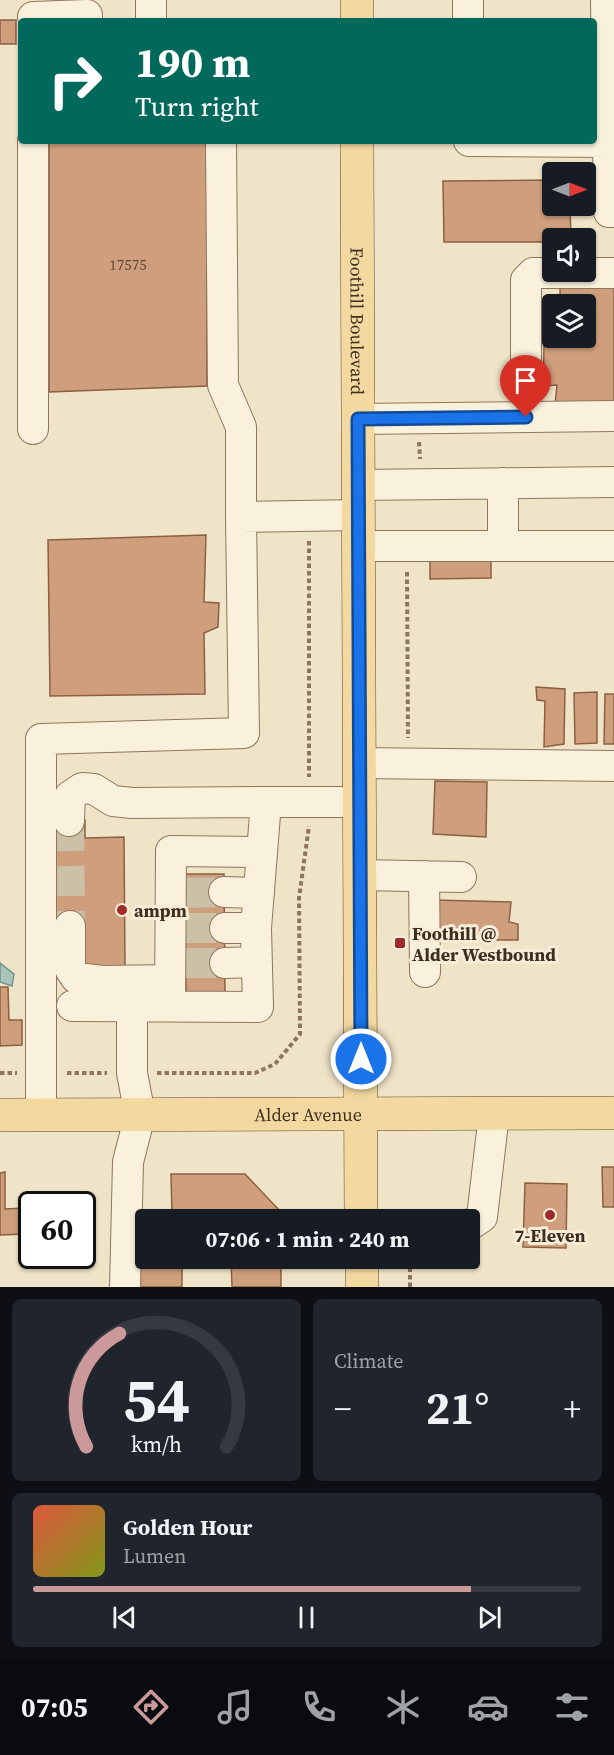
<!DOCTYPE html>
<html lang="en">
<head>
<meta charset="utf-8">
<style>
  :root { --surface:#171b24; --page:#20242c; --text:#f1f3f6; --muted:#9ea1a6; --line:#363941; --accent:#cc999b }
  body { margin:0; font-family:"Source Serif 4",serif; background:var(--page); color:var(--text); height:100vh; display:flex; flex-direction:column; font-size:22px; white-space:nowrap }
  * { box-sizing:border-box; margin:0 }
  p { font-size:20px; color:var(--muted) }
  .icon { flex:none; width:33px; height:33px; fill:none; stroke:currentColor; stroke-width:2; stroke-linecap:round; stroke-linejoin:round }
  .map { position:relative; height:1287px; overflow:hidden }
  .drawer { display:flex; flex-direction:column; gap:12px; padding:12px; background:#0d0f14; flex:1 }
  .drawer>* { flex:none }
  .top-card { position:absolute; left:18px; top:18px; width:579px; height:126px; border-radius:6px; box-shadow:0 2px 4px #0004; background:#00695c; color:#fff; overflow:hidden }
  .needle { width:39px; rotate:90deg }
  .fabs { position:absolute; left:542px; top:162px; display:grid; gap:12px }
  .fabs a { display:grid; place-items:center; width:54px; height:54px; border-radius:6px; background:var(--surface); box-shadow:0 2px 4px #0004; font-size:30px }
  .speed { position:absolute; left:18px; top:1191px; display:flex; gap:12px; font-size:30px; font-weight:700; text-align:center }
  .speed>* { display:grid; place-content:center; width:78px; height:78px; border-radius:50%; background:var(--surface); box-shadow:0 2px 4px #0004; line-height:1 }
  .speed .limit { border:3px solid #111; border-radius:9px; background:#fff; color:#111 }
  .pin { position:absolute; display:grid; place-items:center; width:51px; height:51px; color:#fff; margin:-62px -26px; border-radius:50% 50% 50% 0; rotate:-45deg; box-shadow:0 0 6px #0007 }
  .pin .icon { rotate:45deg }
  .me { position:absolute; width:66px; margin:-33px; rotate:0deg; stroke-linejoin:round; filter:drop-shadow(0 0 4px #0008) }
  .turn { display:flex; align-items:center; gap:21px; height:126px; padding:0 18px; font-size:27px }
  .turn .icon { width:78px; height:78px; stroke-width:2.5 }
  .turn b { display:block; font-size:42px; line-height:51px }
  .big { font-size:45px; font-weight:700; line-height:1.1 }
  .drawer .tile { flex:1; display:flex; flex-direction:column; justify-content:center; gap:9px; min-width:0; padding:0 21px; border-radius:9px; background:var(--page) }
  .drawer .dial { align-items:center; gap:0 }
  .dial svg { height:156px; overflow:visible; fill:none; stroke:var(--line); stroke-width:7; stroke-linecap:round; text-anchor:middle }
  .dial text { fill:var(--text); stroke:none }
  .song { display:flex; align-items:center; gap:18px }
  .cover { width:72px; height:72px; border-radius:9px; background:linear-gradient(135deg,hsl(10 70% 55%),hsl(70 70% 35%)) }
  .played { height:6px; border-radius:3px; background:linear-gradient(90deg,var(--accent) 80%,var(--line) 80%) }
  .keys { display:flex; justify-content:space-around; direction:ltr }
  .heat { display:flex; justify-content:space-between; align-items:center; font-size:33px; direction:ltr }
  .drawer .tiles { flex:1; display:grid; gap:12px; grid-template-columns:1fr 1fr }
  .tile:last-child { grid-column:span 2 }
  .trip { position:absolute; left:135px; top:1209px; width:345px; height:60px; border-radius:6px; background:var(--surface); box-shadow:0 2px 4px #0004; font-weight:700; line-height:60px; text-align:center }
  .dock { display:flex; height:96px; justify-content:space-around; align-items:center; background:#090b0e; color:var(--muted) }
  .dock .icon { width:42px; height:42px }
  .dock .selected { color:var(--accent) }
  .dock b { font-size:27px; color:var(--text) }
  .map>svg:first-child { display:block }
  .water { fill:#a9c4bc; stroke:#6f938a; stroke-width:1.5 }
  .building { fill:#cf9f7d; stroke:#8d5f41; stroke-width:1.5 }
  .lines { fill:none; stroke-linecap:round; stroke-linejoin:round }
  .minor-tunnel { stroke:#ccc0a6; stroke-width:30; stroke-dasharray:30 15; stroke-linecap:butt }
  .minor-casing { stroke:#8d765c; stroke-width:32 }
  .major-casing { stroke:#5b4430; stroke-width:34 }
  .path { stroke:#8d765c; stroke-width:4; stroke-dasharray:4.5 3; stroke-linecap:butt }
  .minor { stroke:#faf1dc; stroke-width:30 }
  .major { stroke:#f3d9a0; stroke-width:33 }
  .route-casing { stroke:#114b97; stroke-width:15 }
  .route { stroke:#1a73e8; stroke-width:10 }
  .poi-dot { fill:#9e2a2b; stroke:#f7eed8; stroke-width:2 }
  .labels { text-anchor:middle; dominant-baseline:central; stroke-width:6; stroke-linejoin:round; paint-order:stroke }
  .number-label { font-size:15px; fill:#624a37 }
  .street-label { font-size:18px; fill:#3d2e20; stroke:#f7eed8 }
  .poi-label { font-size:18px; font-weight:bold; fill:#3d2e20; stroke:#f7eed8; text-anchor:start }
</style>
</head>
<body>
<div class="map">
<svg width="614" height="1287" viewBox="0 0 614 1287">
  <rect width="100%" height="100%" fill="#f0e4c8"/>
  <!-- water -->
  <path class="water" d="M0 963 14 974 12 986 0 982Z"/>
  <!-- building -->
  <path class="building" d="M0 20H16V44H0Z
    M49 141H207V386L49 392Z
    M552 180V206H570L571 238H552V242H444L443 181Z
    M614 286V403L555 405 557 385 543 386 545 305H552V338H585V304H557H560V287Z
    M206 535 204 602 219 603 218 627 204 633 205 694 50 696 48 540Z
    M430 552H491V578L430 579Z
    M536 687 565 689 564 744 544 747 545 701 537 700Z
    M597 692V743L575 744 574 693Z
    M605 694H614V744H604Z
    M435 781 487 782 486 837 433 834Z
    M85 820V838L124 837 125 966H85L56 926V821Z
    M185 874H224L225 993H186Z
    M435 900 511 902 509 922 518 924V940H432Z
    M0 987H8L9 1020H22V1045L0 1046Z
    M602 1167H614V1207H603Z
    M5 1172V1209L24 1208V1234L0 1235V1173Z
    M171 1174H245L280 1211V1220H231V1216H172Z
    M525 1183 567 1184 566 1248 523 1247Z
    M137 1246H146V1258H182V1287H138Z
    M231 1258H281V1287H232Z"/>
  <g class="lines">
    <!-- minor-tunnel -->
    <path class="minor-tunnel" d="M69 821 70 926
      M185 893 224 892
      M186 928H225
      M186 963H225"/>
    <!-- minor casing -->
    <g class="minor-casing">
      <path id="minor" d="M151 0V21
        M468 0V21
        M606 0 609 212H614
        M33 17 87 15V21
        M221 141 223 385 241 427V517L359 515
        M469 141 608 142
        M526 417V280L533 273H614
        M358 419 614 416
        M33 429V141
        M503 483V546
        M359 485 614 482
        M359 546H614
        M359 763 614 766
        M69 821 70 796 82 788 94 789 113 801 132 803 266 802
        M360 875 461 877
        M424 876 425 972
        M224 892 259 893
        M70 926V969L76 978 103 981 170 980
        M225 928H256
        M225 963 256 962
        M72 1006 258 1007 256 928 266 802H360
        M170 1006 171 851 261 852
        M41 1115V739L244 733 241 517
        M470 1225 482 1217 494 1114
        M125 1287 128 1162 140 1115 132 1073V1005"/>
    </g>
    <!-- major casing -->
    <g class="major-casing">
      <g id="major">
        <path d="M357 0V21"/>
        <path id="s1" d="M357 141 361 1220"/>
        <path id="s2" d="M0 1115 614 1113"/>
        <path d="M362 1258V1287"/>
      </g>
    </g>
    <!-- path -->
    <path class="path" d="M419 442 420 459
      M309 541V777
      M407 572 408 738
      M0 1073H17
      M67 1073H107
      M157 1073H255L275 1064 300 1034 299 898 309 826
      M410 1287V1266L417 1258"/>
    <!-- minor -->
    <use href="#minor" class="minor"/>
    <!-- major -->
    <use href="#major" class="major"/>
  </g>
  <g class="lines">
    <!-- route casing -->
    <g class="route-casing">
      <path id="route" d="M361 1059 358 419 526 417"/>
    </g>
    <!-- route -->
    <use href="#route" class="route"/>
  </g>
  <!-- markers -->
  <g class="poi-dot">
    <circle cx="122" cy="910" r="6"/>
    <rect x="394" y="937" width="12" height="12" rx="3"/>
    <circle cx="550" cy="1215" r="6"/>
  </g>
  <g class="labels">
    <!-- number labels -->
    <g class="number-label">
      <text x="128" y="264">17575</text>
    </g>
    <!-- street labels -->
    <g class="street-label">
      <text stroke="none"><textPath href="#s1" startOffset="180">Foothill Boulevard</textPath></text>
      <text stroke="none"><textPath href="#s2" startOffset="308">Alder Avenue</textPath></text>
    </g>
    <!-- poi labels -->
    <g class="poi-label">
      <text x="134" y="910">ampm</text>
      <text x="412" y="933">Foothill @<tspan x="412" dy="21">Alder Westbound</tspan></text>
      <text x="550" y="1235" text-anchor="middle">7-Eleven</text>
    </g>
  </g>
</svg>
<div class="fabs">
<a><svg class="needle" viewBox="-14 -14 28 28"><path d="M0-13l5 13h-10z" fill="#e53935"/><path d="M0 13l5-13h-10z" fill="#9ea1a6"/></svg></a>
<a><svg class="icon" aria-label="sound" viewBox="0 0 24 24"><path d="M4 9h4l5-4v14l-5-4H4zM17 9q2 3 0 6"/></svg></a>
<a><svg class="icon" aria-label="layers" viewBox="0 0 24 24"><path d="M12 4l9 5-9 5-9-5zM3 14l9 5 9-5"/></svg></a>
</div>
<div class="speed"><div class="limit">60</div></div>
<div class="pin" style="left:526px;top:417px;background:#d93025"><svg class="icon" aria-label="arrive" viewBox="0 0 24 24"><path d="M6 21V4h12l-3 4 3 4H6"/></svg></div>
<svg class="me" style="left:361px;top:1059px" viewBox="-20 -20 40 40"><circle r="17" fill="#1a73e8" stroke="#fff" stroke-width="3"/><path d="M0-11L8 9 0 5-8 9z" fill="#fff"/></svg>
<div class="trip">07:06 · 1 min · 240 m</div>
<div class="top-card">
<div class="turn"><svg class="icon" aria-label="right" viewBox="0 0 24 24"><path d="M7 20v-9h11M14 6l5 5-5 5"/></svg><div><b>190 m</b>Turn right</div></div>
</div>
</div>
<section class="drawer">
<div class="tiles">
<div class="tile dial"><svg viewBox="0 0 100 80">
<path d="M14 69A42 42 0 1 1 86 69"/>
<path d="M14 69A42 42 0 0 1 31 11" stroke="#cc999b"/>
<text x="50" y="56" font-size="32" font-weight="700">54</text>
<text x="50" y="72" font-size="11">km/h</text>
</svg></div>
<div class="tile"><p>Climate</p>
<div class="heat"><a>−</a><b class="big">21°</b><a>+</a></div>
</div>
<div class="tile">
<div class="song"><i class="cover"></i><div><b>Golden Hour</b><p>Lumen</p></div></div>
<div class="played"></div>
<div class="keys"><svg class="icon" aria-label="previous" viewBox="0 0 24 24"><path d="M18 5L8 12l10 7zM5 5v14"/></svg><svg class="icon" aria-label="pause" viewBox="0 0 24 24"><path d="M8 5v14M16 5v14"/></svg><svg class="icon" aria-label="next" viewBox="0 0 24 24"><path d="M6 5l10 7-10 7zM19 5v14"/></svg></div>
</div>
</div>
</section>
<nav class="dock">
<b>07:05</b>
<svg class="icon selected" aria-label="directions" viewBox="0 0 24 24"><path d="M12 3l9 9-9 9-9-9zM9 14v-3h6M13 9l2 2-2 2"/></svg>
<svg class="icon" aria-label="music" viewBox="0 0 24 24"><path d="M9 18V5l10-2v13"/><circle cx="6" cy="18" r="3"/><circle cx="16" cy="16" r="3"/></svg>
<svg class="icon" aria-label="phone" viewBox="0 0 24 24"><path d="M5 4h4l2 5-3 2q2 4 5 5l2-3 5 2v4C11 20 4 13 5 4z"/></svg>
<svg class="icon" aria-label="climate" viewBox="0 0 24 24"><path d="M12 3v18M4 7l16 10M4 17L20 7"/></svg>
<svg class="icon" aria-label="car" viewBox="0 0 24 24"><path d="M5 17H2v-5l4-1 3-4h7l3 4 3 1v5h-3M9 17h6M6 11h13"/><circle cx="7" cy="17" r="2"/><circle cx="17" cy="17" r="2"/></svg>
<svg class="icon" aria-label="filters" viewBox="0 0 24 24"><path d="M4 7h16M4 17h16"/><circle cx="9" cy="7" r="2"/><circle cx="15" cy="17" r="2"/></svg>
</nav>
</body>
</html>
